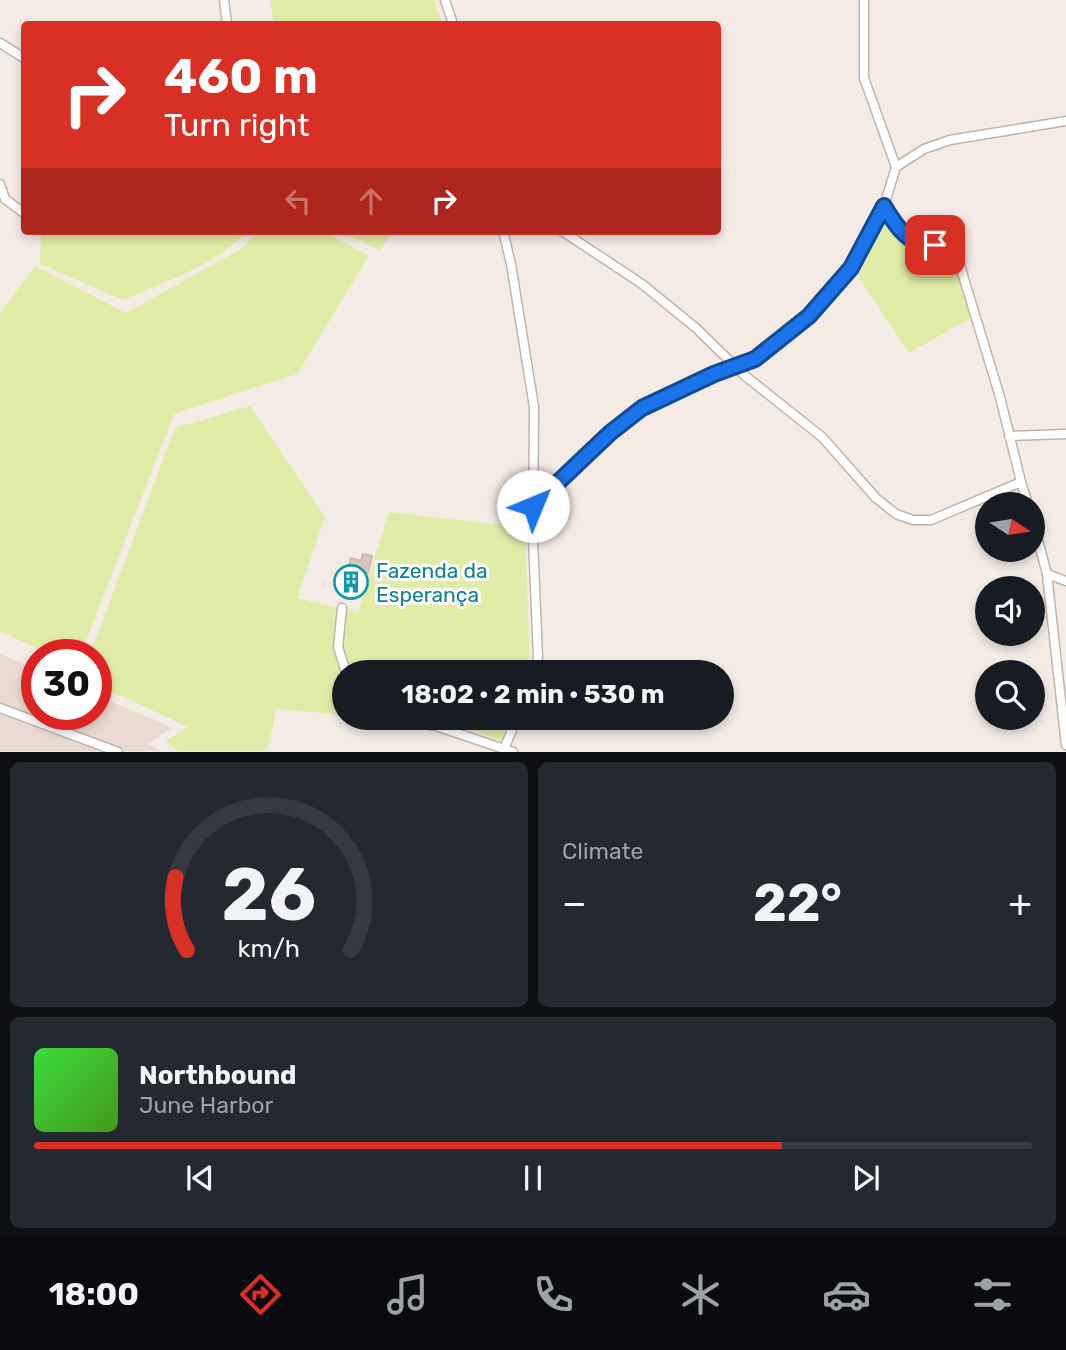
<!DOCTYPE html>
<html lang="en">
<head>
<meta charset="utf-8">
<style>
  :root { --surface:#171b24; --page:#242831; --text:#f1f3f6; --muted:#9ea1a6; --line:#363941; --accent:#d93025 }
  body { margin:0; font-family:Rubik,sans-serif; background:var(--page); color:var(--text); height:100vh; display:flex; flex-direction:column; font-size:26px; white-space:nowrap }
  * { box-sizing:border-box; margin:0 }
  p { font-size:23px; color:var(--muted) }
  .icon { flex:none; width:38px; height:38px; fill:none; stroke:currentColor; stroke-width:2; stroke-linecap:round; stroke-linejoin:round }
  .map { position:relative; height:752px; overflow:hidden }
  .panel { display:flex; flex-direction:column; gap:10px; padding:10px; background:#0d0f14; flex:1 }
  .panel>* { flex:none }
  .top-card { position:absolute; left:21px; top:21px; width:700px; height:214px; border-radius:7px; box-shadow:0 4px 10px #0003; background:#d93025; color:#fff; overflow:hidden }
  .needle { width:46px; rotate:102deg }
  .tools { position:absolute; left:975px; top:492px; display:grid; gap:14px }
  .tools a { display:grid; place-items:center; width:70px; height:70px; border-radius:50%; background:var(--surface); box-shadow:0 4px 10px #0003; font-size:35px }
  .speed { position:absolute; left:21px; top:639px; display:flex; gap:14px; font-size:35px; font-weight:700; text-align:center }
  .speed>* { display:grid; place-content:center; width:91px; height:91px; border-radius:50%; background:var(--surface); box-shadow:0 4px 10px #0003; line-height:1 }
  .speed .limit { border:10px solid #d22; background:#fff; color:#111 }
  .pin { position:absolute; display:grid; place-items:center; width:60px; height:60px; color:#fff; margin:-30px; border-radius:14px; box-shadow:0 4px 10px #0006 }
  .me { position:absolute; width:77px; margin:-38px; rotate:45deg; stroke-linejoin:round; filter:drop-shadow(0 0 5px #0008) }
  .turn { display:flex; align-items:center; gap:24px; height:147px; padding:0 28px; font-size:32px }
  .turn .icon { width:91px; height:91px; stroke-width:2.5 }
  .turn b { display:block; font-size:49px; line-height:60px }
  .lanes { display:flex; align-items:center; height:66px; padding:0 28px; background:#0003; justify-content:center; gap:35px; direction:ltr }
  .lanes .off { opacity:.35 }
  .big { font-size:52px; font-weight:700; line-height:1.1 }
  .panel .tile { flex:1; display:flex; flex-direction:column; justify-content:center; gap:10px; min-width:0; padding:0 24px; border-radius:10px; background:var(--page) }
  .panel .dial { align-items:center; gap:0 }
  .dial svg { height:182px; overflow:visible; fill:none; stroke:var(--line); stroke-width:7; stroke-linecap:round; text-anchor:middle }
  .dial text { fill:var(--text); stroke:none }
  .song { display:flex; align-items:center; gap:21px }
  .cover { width:84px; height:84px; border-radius:10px; background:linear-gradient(135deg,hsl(120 70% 55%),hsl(100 70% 35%)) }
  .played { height:7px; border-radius:4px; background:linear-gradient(90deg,var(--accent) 75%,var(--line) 75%) }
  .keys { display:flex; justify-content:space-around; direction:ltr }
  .heat { display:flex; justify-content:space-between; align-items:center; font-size:38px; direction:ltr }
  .panel .tiles { flex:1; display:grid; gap:10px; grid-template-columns:1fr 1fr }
  .tile:last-child { grid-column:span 2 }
  .trip { position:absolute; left:332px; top:660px; width:402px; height:70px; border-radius:35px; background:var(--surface); box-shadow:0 4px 10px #0003; font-weight:700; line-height:70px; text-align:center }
  .tab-bar { display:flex; height:112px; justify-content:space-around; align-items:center; background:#090b0e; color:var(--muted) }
  .tab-bar .icon { width:49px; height:49px }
  .tab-bar .current { color:var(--accent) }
  .tab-bar b { font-size:32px; color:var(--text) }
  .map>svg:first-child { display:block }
  .residential { fill:#e9dbd2 }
  .green { fill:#e2eca9 }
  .building { fill:#dac5bc; stroke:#d2b7ac; stroke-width:2 }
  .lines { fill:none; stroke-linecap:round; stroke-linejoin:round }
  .street-casing { stroke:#c3b3a9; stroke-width:11 }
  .street { stroke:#fff; stroke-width:8 }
  .route-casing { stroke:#114b97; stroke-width:18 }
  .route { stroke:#1a73e8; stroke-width:12 }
  .labels { text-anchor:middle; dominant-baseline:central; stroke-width:6; stroke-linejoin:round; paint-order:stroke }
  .culture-label { font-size:21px; fill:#0d838f; stroke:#fff; text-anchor:start }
</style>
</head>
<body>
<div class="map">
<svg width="1066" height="752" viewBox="0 0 1066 752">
  <rect width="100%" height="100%" fill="#f4ebe5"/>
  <!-- residential -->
  <path class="residential" d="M0 654 37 669V714H96V695L172 728 148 744 160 751H0Z"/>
  <!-- green -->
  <path class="green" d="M270 0H434L442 24H274Z
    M885 216C909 249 912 249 952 253L971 318 909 353 855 272Z
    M41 231H248C217 265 164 282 123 300L40 264Z
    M258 231H323L369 256 297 374 174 414 81 654H51L0 632V313L35 266 126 313 241 249Z
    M341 231H392L380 251Z
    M250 406 325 517 297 598 358 613 389 512 525 528 530 672H345V715L277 709 267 751H178L165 741 188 727 96 684V654H90L175 428Z
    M463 718H513L503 742 461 725Z"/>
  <!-- building -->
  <path class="building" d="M363 554 372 556 368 573 360 570 354 595 342 591 351 558 361 561Z"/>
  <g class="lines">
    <!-- street casing -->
    <g class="street-casing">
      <path id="street" d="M224 0 227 24
        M445 0 453 24
        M0 43 24 58
        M896 167 924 149 950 140 1066 121
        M0 184 5 199 24 213
        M884 206 894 222 912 241 955 249 1000 397 1021 482
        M503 231 511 264 534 407 533 540 538 657 536 672
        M562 231 642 284 696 328 744 375 822 437 876 498 896 514 913 520H931L1021 482 1028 504
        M1009 436 1066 434
        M533 506 610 433 642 408 714 374 755 359 767 351 821 304 851 268 884 206 896 167 864 78V0
        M1032 518 1047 574 1066 745
        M1047 574 1066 581
        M342 608 338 647 346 672
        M0 708 118 752
        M387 718 436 726 513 752
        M504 749 517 718"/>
    </g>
    <!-- street -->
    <use href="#street" class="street"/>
  </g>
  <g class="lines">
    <!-- route casing -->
    <g class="route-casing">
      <path id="route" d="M533 506 610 433 642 408 714 374 755 359 809 316 851 268 884 206C897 228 908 245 935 245"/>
    </g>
    <!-- route -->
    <use href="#route" class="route"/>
  </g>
  <!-- icons -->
  <defs>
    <g id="building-ring" transform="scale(1.75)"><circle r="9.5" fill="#fff" stroke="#0f9aa8" stroke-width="1.5"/><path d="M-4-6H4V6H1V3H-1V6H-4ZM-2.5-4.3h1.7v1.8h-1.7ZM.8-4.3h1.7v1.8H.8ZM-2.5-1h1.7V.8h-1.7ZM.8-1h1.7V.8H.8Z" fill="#0f9aa8"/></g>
  </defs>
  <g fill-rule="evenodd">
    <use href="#building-ring" x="351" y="582"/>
  </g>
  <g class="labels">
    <!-- culture labels -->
    <g class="culture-label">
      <text x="376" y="570">Fazenda da<tspan x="376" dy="24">Esperança</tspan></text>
    </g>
  </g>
</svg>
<div class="tools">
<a><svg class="needle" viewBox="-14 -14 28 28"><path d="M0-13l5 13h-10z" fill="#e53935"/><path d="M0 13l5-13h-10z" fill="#9ea1a6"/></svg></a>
<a><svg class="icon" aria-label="sound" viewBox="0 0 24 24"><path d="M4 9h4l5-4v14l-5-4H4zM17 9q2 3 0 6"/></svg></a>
<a><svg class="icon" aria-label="search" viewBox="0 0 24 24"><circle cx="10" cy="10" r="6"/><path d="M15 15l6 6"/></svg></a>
</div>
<div class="speed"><div class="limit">30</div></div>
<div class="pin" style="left:935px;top:245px;background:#d93025"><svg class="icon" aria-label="arrive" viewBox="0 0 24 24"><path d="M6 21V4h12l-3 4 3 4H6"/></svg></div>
<svg class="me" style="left:533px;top:506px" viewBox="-20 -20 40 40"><circle r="19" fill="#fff"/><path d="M0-13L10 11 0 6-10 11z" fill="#1a73e8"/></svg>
<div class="trip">18:02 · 2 min · 530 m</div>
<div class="top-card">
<div class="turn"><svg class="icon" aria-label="right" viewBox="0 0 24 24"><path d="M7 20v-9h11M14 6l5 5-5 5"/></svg><div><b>460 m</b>Turn right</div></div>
<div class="lanes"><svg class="icon off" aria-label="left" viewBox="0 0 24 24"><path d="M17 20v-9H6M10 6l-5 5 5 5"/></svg><svg class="icon off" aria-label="ahead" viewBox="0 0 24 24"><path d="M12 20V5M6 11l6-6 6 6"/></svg><svg class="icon" aria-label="right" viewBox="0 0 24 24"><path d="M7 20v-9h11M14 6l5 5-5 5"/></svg></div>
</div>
</div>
<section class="panel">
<div class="tiles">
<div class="tile dial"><svg viewBox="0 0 100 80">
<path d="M14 69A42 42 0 1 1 86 69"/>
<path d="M14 69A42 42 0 0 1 9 37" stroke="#d93025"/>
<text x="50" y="56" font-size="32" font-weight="700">26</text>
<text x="50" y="72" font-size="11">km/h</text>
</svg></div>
<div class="tile"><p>Climate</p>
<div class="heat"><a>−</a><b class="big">22°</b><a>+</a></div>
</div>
<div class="tile">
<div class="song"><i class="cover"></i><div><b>Northbound</b><p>June Harbor</p></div></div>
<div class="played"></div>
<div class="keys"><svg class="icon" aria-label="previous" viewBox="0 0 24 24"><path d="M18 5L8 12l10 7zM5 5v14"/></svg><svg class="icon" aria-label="pause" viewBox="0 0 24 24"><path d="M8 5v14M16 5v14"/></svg><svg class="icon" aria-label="next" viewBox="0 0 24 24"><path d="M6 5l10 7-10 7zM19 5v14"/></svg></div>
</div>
</div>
</section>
<nav class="tab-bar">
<b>18:00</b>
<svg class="icon current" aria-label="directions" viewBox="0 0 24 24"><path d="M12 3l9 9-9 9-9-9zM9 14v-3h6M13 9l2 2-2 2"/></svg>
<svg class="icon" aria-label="music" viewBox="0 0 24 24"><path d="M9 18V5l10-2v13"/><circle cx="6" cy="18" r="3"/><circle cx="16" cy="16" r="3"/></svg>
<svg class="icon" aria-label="phone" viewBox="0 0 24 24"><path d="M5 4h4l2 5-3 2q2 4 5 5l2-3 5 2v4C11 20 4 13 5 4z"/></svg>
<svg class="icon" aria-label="climate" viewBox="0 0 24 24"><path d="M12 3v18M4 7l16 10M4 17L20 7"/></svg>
<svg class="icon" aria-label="car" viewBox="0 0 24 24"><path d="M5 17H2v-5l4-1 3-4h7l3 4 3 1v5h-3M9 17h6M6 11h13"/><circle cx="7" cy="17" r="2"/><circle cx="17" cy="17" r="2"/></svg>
<svg class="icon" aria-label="filters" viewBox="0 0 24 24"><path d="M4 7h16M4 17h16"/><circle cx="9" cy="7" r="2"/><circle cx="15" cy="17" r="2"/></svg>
</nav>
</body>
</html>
